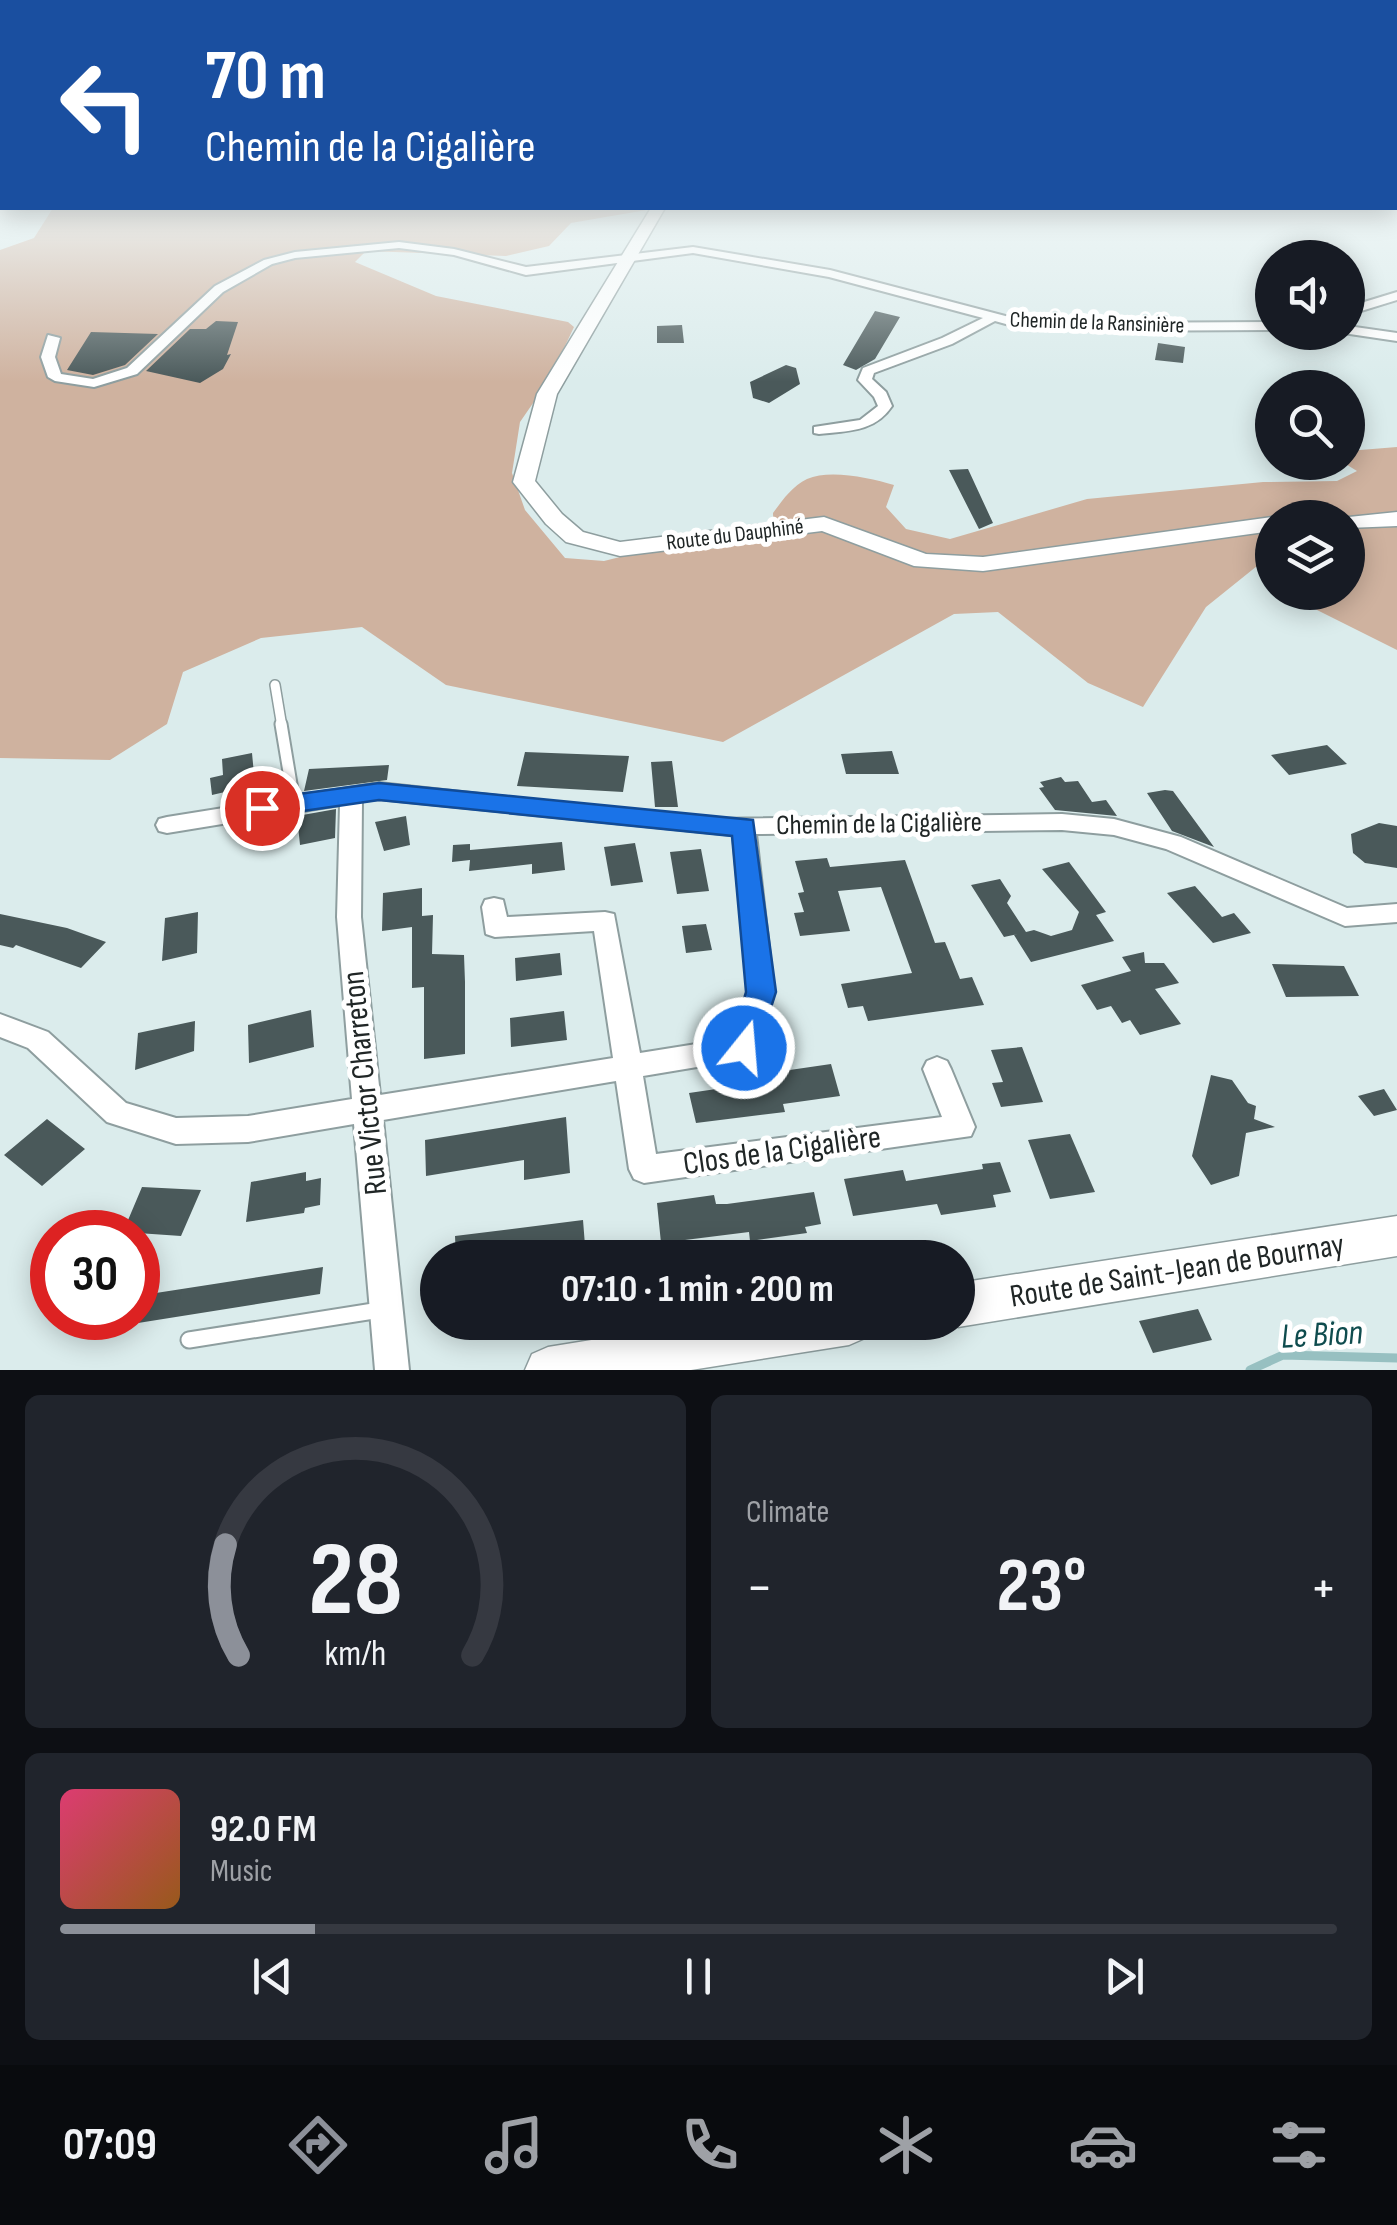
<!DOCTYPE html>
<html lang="en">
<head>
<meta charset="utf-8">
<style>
  :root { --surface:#171b24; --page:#20242c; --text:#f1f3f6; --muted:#9ea1a6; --line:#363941; --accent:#8c9099 }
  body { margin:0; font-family:"Sofia Sans Condensed",sans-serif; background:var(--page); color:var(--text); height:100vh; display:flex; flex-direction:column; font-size:38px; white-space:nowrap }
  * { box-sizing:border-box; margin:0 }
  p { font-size:32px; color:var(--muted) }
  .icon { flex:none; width:55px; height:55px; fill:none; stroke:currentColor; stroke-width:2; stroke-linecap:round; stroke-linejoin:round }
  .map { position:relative; height:1370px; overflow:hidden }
  .panel { display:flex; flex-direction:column; gap:25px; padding:25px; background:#0d0f14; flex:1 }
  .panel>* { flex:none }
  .top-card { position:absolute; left:0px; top:0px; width:1398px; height:210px; box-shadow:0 5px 25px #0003; background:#1a4fa0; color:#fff; overflow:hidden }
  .buttons { position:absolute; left:1255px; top:240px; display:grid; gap:20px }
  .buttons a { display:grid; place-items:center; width:110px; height:110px; border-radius:50%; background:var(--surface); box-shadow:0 5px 25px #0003; font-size:50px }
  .speed { position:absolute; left:30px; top:1210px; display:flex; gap:20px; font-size:50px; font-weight:700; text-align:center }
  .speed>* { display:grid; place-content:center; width:130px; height:130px; border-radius:50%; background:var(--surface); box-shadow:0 5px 25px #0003; line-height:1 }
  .speed .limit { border:15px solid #d22; background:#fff; color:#111 }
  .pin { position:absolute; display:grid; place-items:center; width:85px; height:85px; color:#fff; margin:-42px; border:5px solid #fff; border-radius:50%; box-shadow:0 2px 10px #0007 }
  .me { position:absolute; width:110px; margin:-55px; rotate:17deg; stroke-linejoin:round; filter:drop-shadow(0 0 8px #0008) }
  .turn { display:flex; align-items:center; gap:35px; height:210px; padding:0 40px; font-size:45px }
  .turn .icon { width:130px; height:130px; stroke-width:2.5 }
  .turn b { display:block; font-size:70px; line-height:85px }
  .big { font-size:75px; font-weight:700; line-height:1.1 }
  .panel .widget { flex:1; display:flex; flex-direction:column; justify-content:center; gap:15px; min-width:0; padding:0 35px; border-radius:15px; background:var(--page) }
  .panel .dial { align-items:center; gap:0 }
  .dial svg { height:260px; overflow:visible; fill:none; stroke:var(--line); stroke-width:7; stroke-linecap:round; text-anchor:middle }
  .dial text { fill:var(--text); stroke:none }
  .song { display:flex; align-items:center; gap:30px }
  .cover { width:120px; height:120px; border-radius:15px; background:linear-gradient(135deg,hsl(340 70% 55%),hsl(30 70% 35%)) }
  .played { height:10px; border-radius:5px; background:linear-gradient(90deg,var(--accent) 20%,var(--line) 20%) }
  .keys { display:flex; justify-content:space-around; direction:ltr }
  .heat { display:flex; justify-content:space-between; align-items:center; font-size:55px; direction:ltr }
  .panel .tiles { flex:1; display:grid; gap:25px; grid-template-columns:1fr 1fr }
  .widget:last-child { grid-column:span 2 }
  .trip { position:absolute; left:420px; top:1240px; width:555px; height:100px; border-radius:50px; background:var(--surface); box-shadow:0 5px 25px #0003; font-weight:700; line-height:100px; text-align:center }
  .menu { display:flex; height:160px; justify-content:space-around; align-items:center; background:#090b0e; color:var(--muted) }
  .menu .icon { width:70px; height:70px }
  .menu .selected { color:var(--accent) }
  .menu b { font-size:45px; color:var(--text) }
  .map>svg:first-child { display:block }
  .forest { fill:#cfb29f }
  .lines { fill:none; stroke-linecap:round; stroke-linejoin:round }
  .stream { stroke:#97c0c1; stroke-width:9 }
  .building { fill:#4a595a }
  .lane-far2-casing { stroke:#8e9e9f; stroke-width:12 }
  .lane-far1-casing { stroke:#8e9e9f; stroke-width:15 }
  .lane-casing { stroke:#8e9e9f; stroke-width:19 }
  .street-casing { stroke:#8e9e9f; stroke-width:4 }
  .secondary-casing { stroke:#8e9e9f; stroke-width:3 }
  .lane-far2 { stroke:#fff; stroke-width:9 }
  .lane-far1 { stroke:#fff; stroke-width:11 }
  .lane { stroke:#fff; stroke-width:15 }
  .street { fill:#fff; fill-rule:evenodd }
  .secondary { fill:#fff; fill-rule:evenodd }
  .route { fill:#1a73e8; stroke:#114b97; stroke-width:2.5 }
  .labels { text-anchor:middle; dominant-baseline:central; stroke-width:10; stroke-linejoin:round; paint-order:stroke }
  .far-street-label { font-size:22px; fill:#202626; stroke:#fff }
  .street-label { font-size:28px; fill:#202626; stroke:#fff }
  .near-street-label { font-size:32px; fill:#202626; stroke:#fff }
  .near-water-label { font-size:35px; font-style:italic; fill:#0f4c4e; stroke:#fff }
</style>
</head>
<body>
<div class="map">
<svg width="1397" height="1370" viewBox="0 0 1397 1370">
  <rect width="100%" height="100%" fill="#dbecec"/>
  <!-- forest -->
  <path class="forest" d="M53 208H658L571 223 549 246 506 256 366 251 355 262 436 296 568 322 574 327 549 380 520 422 512 473 525 510 565 558 604 561 644 551 703 550 774 539 773 513C782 501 792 486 807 479 830 469 870 478 894 485L886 507 906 529 950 539 1087 499 1263 482 1337 481 1357 471 1344 463 1348 462V451L1397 447V650L1317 610 1293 593 1348 592V518H1272V577L1257 566 1206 607 1143 707 1088 683 998 612 954 614 723 742 446 685 362 627 261 638 183 672 167 724 110 760 0 758V250L34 238Z"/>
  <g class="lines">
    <!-- stream -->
    <path class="stream" d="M1250 1370 1283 1355 1397 1358"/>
  </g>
  <!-- building -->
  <path class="building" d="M875 311 900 317 875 359 856 370 843 365Z
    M216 321 238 322 227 355 231 354 223 369 200 383 146 371 190 329H206Z
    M682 325 684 343H657V326Z
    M91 332 158 334 125 365 93 375 67 370Z
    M1158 343 1185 347 1183 363 1155 360Z
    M786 365 796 368 800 384 769 403 753 398 750 382Z
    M968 469 993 523 979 529 949 470Z
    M1327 745 1347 764 1289 775 1271 755Z
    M892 751 899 774H846L841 754Z
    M525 752 629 756 623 792 517 786Z
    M252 753 255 785 212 795 210 778 223 775 222 759Z
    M672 761 678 807H655L651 762Z
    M389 765 387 780 304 791 309 769Z
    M1061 777 1065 782 1078 781 1092 802 1106 800 1117 816 1055 810 1039 788 1044 787 1040 782Z
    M1165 790 1173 791 1214 847 1172 831 1147 793Z
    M336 809 335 838 300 845 297 816Z
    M406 816 410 845 384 851 375 822Z
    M1379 823 1397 826V868L1365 863 1353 853 1351 834Z
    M562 842 565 870 532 874V864L469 871 470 860 452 862 453 845 470 844V850Z
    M635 843 643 882 611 886 604 847Z
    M701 849 709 891 677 894 670 852Z
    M827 858 830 867 905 860 935 943 945 942 960 979 972 977 984 1005 868 1021 863 1006 848 1008 841 984 912 973 881 887 838 891 850 931 800 936 794 913 804 912 798 893 804 892 795 861Z
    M1069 862 1106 912 1096 915 1114 941 1031 962 1014 935 1018 934 1004 937 971 885 1000 879 1011 896 1007 903 1026 932 1034 930 1051 936 1072 930 1079 912 1042 869Z
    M1195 886 1222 917 1234 913 1251 933 1213 943 1167 893Z
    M422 888V916L433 915 432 954 464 955 465 982V1054L424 1059V987L412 988V927L382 931 383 893Z
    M198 912 197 953 162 961 165 918Z
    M0 914 67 928 106 942 81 968 16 945 13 948 0 945Z
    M706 924 712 950 686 953 682 926Z
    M1144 952 1145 963H1164L1179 983 1155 989 1181 1024 1140 1035 1130 1020 1122 1023 1111 1006 1097 1010 1081 985 1131 971 1122 957Z
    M560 953 562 975 516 981 515 958Z
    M1272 964 1344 966 1359 996 1286 997Z
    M311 1010 314 1047 249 1063 248 1025Z
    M564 1011 567 1040 511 1047 510 1018Z
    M195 1021 194 1051 135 1070 138 1033Z
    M1022 1047 1043 1102 1001 1107 992 1083 1003 1082 991 1050Z
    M831 1064 840 1096 783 1104 785 1112 696 1123 689 1093 778 1080 776 1072Z
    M1211 1075 1232 1080 1248 1103 1256 1106 1254 1119 1275 1127 1246 1133 1239 1176 1211 1185 1192 1156Z
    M1384 1089 1397 1110 1374 1116 1358 1096Z
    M566 1117 570 1173 524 1180V1160L426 1176 425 1140Z
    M47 1119 85 1149 42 1186 4 1155Z
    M1070 1134 1095 1192 1050 1199 1028 1140Z
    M1000 1162 1011 1192 993 1195 996 1207 941 1215 937 1204 853 1216 844 1179 903 1170 906 1181 983 1169 982 1164Z
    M306 1172V1181L321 1178 320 1205 305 1208 304 1213 246 1222 251 1182Z
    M142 1187 201 1190 181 1236 123 1232Z
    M814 1192 821 1224 805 1227 807 1233 750 1241 749 1232 661 1243 657 1203 714 1195 716 1204H727Z
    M583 1220 586 1258H456L455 1236Z
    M323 1267 320 1294 138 1323 143 1295Z
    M1198 1309 1212 1340 1153 1353 1139 1321Z"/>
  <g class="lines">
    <!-- lane-far2 casing -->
    <g class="lane-far2-casing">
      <path id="lane-far2" d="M275 685 282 727"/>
    </g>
    <!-- lane-far1 casing -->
    <g class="lane-far1-casing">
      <path id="lane-far1" d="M281 724 294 802"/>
    </g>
    <!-- lane casing -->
    <g class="lane-casing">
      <path id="lane" d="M189 1340 380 1310"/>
    </g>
    <!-- street casing -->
    <g class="street-casing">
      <path id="street" d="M399 242 454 249 526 267 693 247 830 270 1013 318 1090 323 1272 322V330L1090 331 1013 326 995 321 952 344 874 373 872 379 886 392 892 406C875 432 847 431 819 434L814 433V427L860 420 878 406 874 397 858 380 863 368 942 338 983 318 829 277 693 253 526 275 454 255 399 248 295 258 272 264 223 292 137 374 94 387 55 381 48 377 41 357 48 335 60 338 55 357 61 374 93 379 127 368 215 286 264 260 295 252Z
        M1397 292V300L1348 315V307Z
        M1348 326 1397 333V341L1343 333 1348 332Z
        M379 783 712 819 1062 814 1114 819 1181 837 1347 908 1397 904V922L1345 926 1166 849 1114 835 1062 830 756 834 774 992 759 1048 755 1056 745 1059 643 1076 656 1154 942 1117 923 1069 927 1061 937 1057 947 1061 951 1069 975 1127 971 1136 644 1183 634 1179 629 1169 616 1081 383 1120 409 1370H375L354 1124 248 1142 176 1144 107 1122 28 1048 0 1037V1014L48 1032 126 1103 176 1118 248 1116 352 1099 337 917 340 805 167 833 159 831 156 825 159 819 167 817ZM379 799 733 835 748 992 734 1038 640 1053 614 914 605 912 507 917 503 900 494 898 485 900 482 907 486 934 495 937 594 931 613 1058 380 1095 361 917 362 801Z"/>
    </g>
    <!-- secondary casing -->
    <g class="secondary-casing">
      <path id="secondary" d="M651 208H665L557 394 535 481 562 514 583 532 620 542 824 517 926 554 983 557 1272 517V531L983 571 914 566 822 531 620 556 566 542 546 524 513 482 537 394Z
        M1397 512V526L1348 528V518H1339Z
        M1397 1216V1256L958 1327 947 1322H958V1283Z
        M703 1322H871L865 1338 849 1345 691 1370H525L532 1354 548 1347Z"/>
    </g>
    <!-- lane-far2 -->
    <use href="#lane-far2" class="lane-far2"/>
    <!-- lane-far1 -->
    <use href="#lane-far1" class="lane-far1"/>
    <!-- lane -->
    <use href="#lane" class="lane"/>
    <!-- street -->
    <use href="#street" class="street"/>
    <!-- secondary -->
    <use href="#secondary" class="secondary"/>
  </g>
  <!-- sky -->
  <linearGradient id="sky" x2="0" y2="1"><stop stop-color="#87b9d8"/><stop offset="0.5" stop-color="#eff6f6"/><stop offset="1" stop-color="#eff6f6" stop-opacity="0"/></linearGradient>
  <rect width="1397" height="382" fill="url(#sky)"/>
  <!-- route -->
  <path class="route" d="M379 783 753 820 776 992 755 1057 744 1061 734 1057 729 1048 746 992 732 836 379 800 262 817 253 814 249 808 253 802 262 799Z"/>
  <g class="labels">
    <!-- far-street labels -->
    <g class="far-street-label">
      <text transform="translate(1097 323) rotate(2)">Chemin de la Ransinière</text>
      <text transform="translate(735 535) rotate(-7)">Route du Dauphiné</text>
    </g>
    <!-- street labels -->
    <g class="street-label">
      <text transform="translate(879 824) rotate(-1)">Chemin de la Cigalière</text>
    </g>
    <!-- near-street labels -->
    <g class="near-street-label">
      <text transform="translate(365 1083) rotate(-96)">Rue Victor Charreton</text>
      <text transform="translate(782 1151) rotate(-8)">Clos de la Cigalière</text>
      <text transform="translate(1177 1271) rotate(-9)">Route de Saint-Jean de Bournay</text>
    </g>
    <!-- near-water labels -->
    <g class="near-water-label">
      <text transform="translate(1322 1335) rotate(-3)">Le Bion</text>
    </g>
  </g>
</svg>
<div class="buttons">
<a><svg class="icon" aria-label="sound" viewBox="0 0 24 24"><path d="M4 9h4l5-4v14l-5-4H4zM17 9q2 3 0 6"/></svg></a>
<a><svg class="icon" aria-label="search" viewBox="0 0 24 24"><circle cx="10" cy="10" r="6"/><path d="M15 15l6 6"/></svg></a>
<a><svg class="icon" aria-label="layers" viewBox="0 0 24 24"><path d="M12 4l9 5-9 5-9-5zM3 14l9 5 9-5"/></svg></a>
</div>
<div class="speed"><div class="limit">30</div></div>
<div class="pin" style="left:262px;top:808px;background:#d93025"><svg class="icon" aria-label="arrive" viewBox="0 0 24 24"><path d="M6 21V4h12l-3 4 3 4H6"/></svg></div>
<svg class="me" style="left:744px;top:1048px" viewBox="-20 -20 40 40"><circle r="17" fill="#1a73e8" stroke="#fff" stroke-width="3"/><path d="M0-11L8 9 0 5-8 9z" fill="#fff"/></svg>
<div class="trip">07:10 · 1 min · 200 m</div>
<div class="top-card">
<div class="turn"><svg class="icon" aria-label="left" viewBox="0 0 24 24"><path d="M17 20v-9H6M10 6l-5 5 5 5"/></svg><div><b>70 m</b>Chemin de la Cigalière</div></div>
</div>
</div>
<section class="panel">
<div class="tiles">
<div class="widget dial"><svg viewBox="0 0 100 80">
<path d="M14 69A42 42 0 1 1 86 69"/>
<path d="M14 69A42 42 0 0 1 10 35" stroke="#8c9099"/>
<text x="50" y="56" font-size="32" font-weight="700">28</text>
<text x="50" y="72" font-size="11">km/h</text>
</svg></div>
<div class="widget"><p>Climate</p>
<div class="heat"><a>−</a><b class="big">23°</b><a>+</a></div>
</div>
<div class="widget">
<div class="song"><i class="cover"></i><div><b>92.0 FM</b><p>Music</p></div></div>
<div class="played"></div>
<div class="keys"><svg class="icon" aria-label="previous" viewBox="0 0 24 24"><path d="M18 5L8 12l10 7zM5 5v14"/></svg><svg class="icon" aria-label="pause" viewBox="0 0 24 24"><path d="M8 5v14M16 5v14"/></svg><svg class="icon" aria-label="next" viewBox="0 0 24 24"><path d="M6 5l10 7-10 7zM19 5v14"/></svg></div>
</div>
</div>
</section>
<nav class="menu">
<b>07:09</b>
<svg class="icon selected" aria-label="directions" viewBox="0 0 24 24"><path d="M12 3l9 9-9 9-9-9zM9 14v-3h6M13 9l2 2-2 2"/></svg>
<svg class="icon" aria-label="music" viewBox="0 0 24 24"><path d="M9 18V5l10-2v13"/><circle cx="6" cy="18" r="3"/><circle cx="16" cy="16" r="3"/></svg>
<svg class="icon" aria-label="phone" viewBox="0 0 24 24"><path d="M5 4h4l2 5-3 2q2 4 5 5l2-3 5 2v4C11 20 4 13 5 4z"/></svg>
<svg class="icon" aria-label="climate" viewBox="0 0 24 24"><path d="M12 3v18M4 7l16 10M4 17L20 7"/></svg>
<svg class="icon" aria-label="car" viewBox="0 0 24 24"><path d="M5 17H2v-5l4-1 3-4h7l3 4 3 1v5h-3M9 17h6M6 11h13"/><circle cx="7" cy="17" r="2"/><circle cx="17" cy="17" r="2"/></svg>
<svg class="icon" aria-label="filters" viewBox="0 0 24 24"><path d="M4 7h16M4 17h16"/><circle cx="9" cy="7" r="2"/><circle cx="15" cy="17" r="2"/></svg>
</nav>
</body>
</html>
